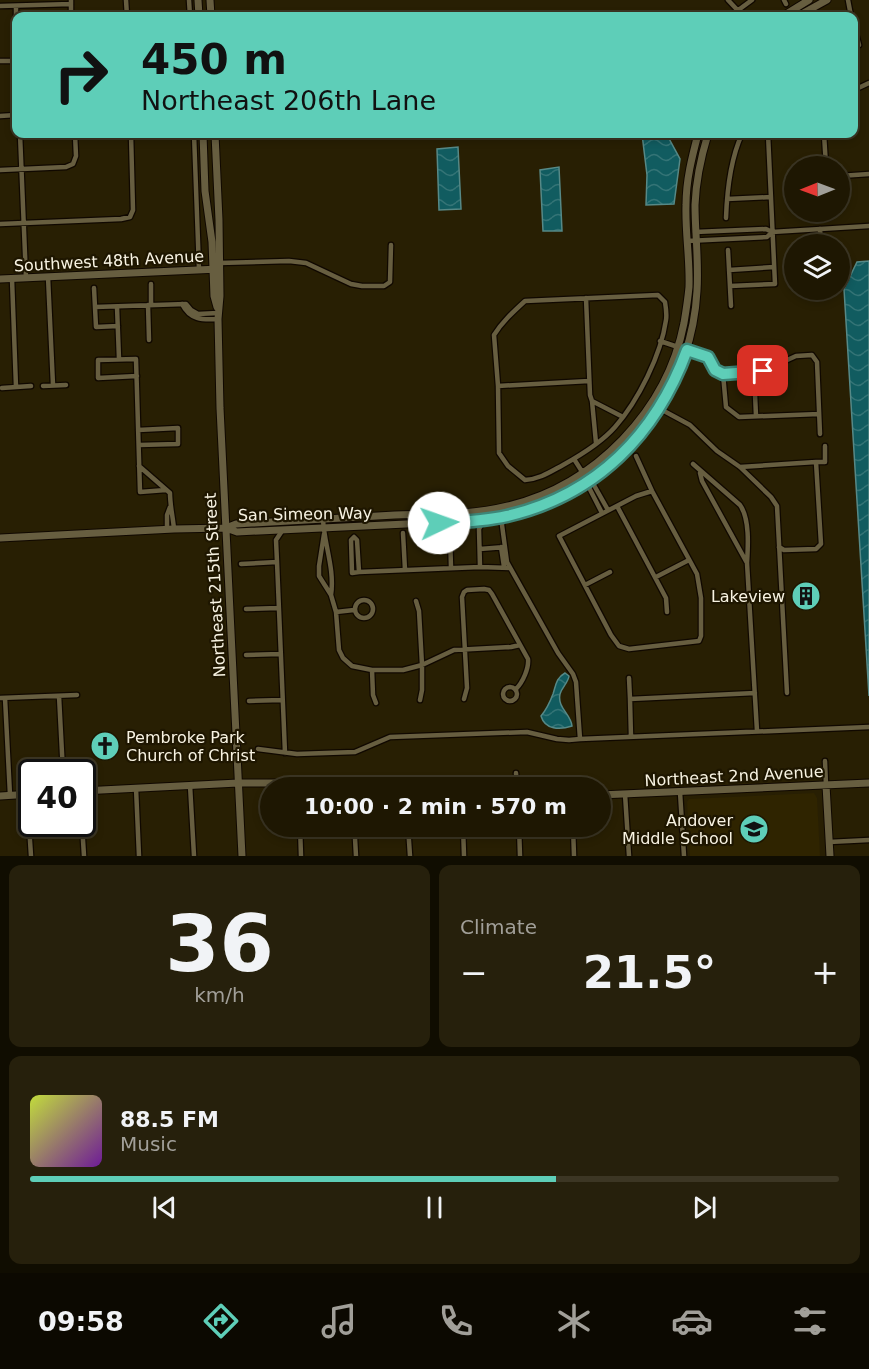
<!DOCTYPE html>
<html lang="en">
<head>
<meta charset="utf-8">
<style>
  :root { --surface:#1e1702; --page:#26200c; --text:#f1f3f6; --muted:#a19f99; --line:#3c3624; --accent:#5eceb8 }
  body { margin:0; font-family:"DejaVu Sans",sans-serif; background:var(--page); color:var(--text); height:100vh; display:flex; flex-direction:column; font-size:22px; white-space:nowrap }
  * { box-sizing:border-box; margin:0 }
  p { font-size:20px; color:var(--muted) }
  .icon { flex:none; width:33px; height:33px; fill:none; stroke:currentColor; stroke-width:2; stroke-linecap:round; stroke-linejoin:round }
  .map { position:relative; height:856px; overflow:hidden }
  .panel { display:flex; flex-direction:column; gap:9px; padding:9px; background:#100d01; flex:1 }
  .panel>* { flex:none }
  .banner { position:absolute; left:12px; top:12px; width:846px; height:126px; border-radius:12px; box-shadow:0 3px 9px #0003,0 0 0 2px var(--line); background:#5eceb8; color:#111; overflow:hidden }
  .needle { width:39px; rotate:269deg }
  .controls { position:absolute; left:784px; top:156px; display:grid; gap:12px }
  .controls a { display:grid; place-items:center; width:66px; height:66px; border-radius:50%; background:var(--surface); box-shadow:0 3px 9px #0003,0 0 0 2px var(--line); font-size:30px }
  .speed { position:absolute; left:18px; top:759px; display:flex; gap:12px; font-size:30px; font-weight:700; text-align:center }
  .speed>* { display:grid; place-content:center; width:78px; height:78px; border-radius:50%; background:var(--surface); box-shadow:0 3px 9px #0003,0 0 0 2px var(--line); line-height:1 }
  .speed .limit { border:3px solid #111; border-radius:9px; background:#fff; color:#111 }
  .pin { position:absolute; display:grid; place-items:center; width:51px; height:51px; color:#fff; margin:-26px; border-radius:12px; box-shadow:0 3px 9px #0006 }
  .me { position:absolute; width:66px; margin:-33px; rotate:87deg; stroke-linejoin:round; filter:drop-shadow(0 0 4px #0008) }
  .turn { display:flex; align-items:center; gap:21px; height:126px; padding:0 30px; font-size:27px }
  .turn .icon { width:78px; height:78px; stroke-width:2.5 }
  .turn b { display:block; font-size:42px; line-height:51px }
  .big { font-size:45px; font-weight:700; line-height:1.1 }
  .panel .card { flex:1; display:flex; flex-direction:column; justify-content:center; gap:9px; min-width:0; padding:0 21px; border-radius:12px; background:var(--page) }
  .panel .dial { align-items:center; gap:0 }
  .dial b { font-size:78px; line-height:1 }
  .song { display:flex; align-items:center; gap:18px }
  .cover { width:72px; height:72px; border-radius:9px; background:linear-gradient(135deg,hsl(70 70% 55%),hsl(280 70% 35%)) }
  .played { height:6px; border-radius:3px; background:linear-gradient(90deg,var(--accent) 65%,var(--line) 65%) }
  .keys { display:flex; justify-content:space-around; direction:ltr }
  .heat { display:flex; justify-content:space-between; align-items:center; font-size:33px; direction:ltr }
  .panel .tiles { flex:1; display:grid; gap:9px; grid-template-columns:1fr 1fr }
  .card:last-child { grid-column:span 2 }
  .trip { position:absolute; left:260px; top:777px; width:351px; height:60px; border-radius:30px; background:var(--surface); box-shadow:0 3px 9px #0003,0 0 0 2px var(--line); font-weight:700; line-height:60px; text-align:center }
  .dock { display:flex; height:96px; justify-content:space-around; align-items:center; background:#0c0901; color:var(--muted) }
  .dock .icon { width:42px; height:42px }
  .dock .selected { color:var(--accent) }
  .dock b { font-size:27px; color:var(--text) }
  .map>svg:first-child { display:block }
  .built { fill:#2f2400 }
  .water { fill:url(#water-waves); stroke:#568987; stroke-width:1.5 }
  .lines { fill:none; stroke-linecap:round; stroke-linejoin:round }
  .street-casing { stroke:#100800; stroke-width:7 }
  .secondary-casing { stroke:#100800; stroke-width:9 }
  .street { stroke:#675e40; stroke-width:4.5 }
  .secondary { stroke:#675e40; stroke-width:7 }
  .route-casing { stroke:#3d8678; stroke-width:15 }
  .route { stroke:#5eceb8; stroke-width:10 }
  .labels { text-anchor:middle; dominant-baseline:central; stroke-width:4.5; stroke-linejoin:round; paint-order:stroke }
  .street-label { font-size:16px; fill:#f8f3e2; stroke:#1e1600 }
  .poi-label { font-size:16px; fill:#f8f3e2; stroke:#1e1600; text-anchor:end }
</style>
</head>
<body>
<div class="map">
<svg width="869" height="856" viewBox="0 0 869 856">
  <defs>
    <pattern id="water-waves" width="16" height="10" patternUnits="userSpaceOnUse" patternTransform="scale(1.5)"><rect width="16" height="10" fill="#115c60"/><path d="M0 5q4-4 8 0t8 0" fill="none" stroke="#347476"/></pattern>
  </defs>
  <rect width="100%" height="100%" fill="#281f03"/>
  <!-- built -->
  <path class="built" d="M814 793 817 798 820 856H690L687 802 689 799Z"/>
  <!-- water -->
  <path class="water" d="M642 134H662L667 135 680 159 674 204 646 205 647 175Z
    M458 147 461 209 439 210 437 149Z
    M559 167 562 231H543L540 170Z
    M869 261V696L844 289 857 262Z
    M565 673 569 676C568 683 562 687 560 694 557 708 571 714 572 726 560 730 545 730 541 716 546 710 550 702 553 694 556 685 556 678 565 673Z"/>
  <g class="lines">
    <!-- street casing -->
    <g class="street-casing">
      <path id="street" d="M71 0V16
        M126 0 127 16
        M189 0 190 16
        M728 0 743 16
        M784 0 786 4
        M848 0 851 16
        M0 6 71 4
        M16 6V25
        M737 11 752 0
        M854 26 859 45
        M0 61H16
        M854 90 869 83
        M0 116 16 115
        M20 134 26 278
        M194 134 199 269
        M824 134 826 166
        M0 170 66 167 73 164 76 156 75 134
        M840 176 869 174
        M727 199 771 197
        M829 212V218
        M726 218C727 190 730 160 742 134
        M0 224 121 219 130 217 133 210 131 134
        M820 229 821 244
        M695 232 766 229 772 232
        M687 241 767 237 772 232 869 226
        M728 250 731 306
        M219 263 289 261 306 263 351 284 362 286H384L390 282 391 245
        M729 270 774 267
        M48 277 53 385
        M12 279 16 387
        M151 284V305
        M730 286 775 284 768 134
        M94 288 96 327 118 326
        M658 295 665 302C666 308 667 314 666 320 661 355 638 401 615 427 601 443 581 455 563 465 550 472 540 479 525 480L508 466 499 453 498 386 494 335C502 322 513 312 525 301Z
        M586 298 590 395 592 401 596 443
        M182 304C190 320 202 320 218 319
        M148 305 149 340
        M95 307 186 304 191 310 198 314 218 313
        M117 307 119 359
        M660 341 678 347
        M686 349 708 357 715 370 723 374 763 371 796 356 812 355 817 362 820 434
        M754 372 756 416
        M723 374 726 407 739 417 819 414
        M137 376 98 378V360L136 359 140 492 166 490
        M43 386 66 385
        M498 386 589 381
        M2 388 31 386
        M592 401 623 417
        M651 404 690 425 717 451 740 467 771 497 777 506 787 693
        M138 430 178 428V444L139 445
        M636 456 652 491 697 574 701 598V636L699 641 629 649 619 646 611 635 559 536 636 496 652 491
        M574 459 581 470 586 471 608 510
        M816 462H825V446
        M693 464 740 505C750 519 748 547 747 563L757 731
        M139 466 170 493C170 506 173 517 174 529
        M740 467 816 462 821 544 816 549 784 550 779 547
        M581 472 602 513
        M700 473 702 481 747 563
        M617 506 666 598 667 612
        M503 516 502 525 507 562 558 653 573 674 576 682 580 739 869 727
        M323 519C324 544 335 569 331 595
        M167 529V515L170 507
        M403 533 405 570
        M450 533 451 568
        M324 534 319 566V576L331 595 336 612 339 650 343 658 352 666 372 670H403L422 665 454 650 511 647 520 645
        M501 547 504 567
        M480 549 505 547
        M277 562 276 540 282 531
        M241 564 277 562 285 753
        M480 567 479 529 484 520 494 509
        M359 572 357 540 354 537 351 540 352 573 359 572 480 567 510 568
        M656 577 689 560
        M585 585 610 572
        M355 609a9 9 0 1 1 18 0a9 9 0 1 1-18 0Z
        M416 601 419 611 422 665V690L420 700
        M246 609 278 608
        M336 612 354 610
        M246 655 280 654
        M372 670 373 695 376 703
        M629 678 630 699
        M503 694a7 7 0 1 1 14 0a7 7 0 1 1-14 0Z
        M59 696 63 772
        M0 698 77 695
        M5 698 10 795
        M464 699 467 688 462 597 464 592 467 590 484 589 489 590 492 594 528 659C529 668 523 682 516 689
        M249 701 282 700
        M631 737 630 699 755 693
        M258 749 297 754 355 752 390 737 527 732 557 739 569 740 580 739
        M825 761 826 785
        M516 773 517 788
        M190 785 194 856
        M136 788 139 856
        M680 792 684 856
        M27 794 31 856
        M625 794 629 856
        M82 824 84 856
        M300 826 301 856
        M408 826 410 856
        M463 826 464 856
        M519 826 520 856
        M573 826 574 856
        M829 842 869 840
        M356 856 355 838 356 826"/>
    </g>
    <!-- secondary casing -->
    <g class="secondary-casing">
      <path id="secondary" d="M198 0 199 16
        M210 0 211 16
        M783 16 809 0
        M798 16 827 0
        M203 134 205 191 212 242 214 296 217 307
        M215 134 219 220 220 296 218 319 220 408 242 856
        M0 279 219 269
        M226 528 237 532 469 521C498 518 526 512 553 501 636 464 692 380 697 291 699 262 695 233 695 205 696 180 701 157 708 134
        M0 538 174 529 226 528 236 524C289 521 342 518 395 515 433 514 472 515 508 506 595 485 667 411 684 323 686 311 688 298 689 287 690 259 685 232 686 205 686 180 692 157 698 134
        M826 785 830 856
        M82 791 238 783H275L297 788
        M600 795 869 783
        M0 796 32 794"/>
    </g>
    <!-- street -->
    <use href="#street" class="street"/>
    <!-- secondary -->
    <use href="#secondary" class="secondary"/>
  </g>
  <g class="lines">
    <!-- route casing -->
    <g class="route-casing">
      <path id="route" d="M439 523C462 522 485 521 507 516 597 495 656 434 687 350L708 357 715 370 723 374 763 371"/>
    </g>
    <!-- route -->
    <use href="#route" class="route"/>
  </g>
  <!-- icons -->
  <defs>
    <g id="building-disc" transform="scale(1.5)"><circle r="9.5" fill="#5eceb8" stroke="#1e1600"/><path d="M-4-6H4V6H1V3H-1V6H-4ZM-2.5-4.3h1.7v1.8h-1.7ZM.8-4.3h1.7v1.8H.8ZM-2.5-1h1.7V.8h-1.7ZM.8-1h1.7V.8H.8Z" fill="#111"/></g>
    <g id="church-disc" transform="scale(1.5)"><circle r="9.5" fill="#5eceb8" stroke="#1e1600"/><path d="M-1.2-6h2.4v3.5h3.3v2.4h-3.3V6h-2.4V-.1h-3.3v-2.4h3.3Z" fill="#111"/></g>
    <g id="school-disc" transform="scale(1.5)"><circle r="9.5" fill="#5eceb8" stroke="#1e1600"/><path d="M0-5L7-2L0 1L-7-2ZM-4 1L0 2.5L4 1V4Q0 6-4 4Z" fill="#111"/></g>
  </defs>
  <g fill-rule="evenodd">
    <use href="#building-disc" x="806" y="596"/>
    <use href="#church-disc" x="105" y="746"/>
    <use href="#school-disc" x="754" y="829"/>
  </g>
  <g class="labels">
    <!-- street labels -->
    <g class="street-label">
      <text transform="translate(109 261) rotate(-3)">Southwest 48th Avenue</text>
      <text transform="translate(305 514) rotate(-1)">San Simeon Way</text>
      <text transform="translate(215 585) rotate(-93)">Northeast 215th Street</text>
      <text transform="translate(734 776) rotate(-3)">Northeast 2nd Avenue</text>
    </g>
    <!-- poi labels -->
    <g class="poi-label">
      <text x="785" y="596">Lakeview</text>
      <text x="126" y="737" text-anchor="start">Pembroke Park<tspan x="126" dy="18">Church of Christ</tspan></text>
      <text x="733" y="820">Andover<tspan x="733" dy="18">Middle School</tspan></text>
    </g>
  </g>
</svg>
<div class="controls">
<a><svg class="needle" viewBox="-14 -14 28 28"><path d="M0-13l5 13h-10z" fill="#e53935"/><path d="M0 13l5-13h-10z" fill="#a19f99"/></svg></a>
<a><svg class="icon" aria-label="layers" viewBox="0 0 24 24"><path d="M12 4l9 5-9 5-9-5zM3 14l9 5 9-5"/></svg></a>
</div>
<div class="speed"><div class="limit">40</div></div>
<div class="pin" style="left:763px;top:371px;background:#d93025"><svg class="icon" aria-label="arrive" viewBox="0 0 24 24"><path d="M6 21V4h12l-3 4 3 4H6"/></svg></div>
<svg class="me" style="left:439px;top:523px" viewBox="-20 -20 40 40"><circle r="19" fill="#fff"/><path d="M0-13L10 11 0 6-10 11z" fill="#5eceb8"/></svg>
<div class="trip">10:00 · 2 min · 570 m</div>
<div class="banner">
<div class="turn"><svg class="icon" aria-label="right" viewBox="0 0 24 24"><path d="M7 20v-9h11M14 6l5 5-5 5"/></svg><div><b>450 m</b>Northeast 206th Lane</div></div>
</div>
</div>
<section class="panel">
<div class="tiles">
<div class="card dial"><b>36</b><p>km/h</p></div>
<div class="card"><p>Climate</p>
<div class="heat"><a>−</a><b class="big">21.5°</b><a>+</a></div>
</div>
<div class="card">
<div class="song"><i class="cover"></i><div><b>88.5 FM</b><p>Music</p></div></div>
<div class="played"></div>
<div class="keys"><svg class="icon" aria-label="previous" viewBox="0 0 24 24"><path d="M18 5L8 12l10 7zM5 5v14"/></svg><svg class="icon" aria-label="pause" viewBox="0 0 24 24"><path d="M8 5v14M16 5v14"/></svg><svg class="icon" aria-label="next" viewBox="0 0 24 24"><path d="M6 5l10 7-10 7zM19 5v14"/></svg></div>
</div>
</div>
</section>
<nav class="dock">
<b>09:58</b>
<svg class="icon selected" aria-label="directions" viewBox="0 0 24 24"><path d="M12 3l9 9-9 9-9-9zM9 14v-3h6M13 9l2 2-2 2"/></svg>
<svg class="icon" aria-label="music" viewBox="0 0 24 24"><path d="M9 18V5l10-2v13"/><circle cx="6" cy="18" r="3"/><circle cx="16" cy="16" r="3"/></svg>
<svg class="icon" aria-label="phone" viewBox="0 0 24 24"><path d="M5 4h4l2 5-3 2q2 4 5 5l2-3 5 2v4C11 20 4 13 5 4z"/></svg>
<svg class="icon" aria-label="climate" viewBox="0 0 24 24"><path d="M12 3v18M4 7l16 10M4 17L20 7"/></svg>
<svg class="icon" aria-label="car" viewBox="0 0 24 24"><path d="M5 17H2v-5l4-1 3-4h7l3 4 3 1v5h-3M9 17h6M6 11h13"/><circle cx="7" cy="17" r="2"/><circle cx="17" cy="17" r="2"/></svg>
<svg class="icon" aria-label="filters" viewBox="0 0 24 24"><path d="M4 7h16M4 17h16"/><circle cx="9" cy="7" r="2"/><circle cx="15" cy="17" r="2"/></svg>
</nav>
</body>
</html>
